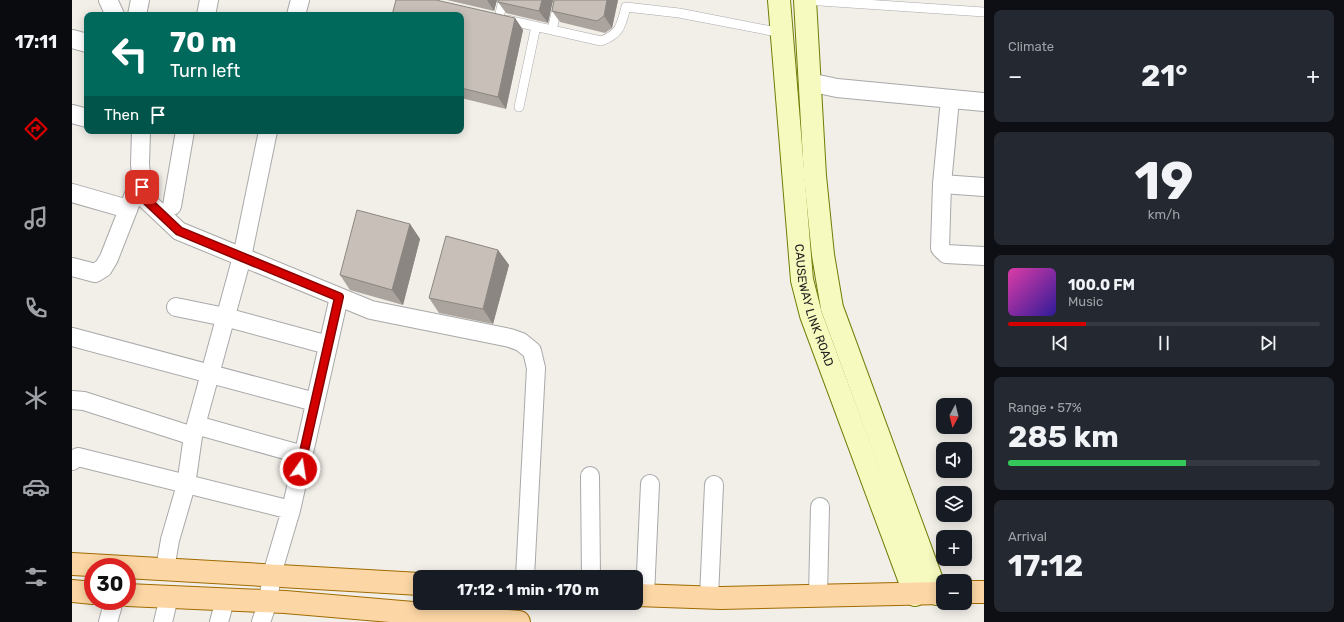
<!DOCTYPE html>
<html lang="en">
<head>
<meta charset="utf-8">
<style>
  :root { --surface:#171b24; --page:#242831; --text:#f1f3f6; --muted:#9ea1a6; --line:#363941; --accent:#d40000 }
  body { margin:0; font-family:Rubik,sans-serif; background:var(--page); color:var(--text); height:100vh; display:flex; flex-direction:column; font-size:15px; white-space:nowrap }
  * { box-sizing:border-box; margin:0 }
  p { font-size:13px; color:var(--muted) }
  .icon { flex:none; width:22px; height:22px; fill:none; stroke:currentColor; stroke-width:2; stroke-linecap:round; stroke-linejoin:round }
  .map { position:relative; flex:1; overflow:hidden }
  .side { display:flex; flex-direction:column; gap:10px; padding:10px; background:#0d0f14; width:360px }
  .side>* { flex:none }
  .banner { position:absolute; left:12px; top:12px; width:380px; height:122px; border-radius:8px; box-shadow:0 2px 10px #0003; background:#00695c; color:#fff; overflow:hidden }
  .needle { width:26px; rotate:187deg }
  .controls { position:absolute; left:864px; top:398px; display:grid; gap:8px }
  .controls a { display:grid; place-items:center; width:36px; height:36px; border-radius:8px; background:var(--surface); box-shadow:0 2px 10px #0003; font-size:20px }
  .speed { position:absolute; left:12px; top:558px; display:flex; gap:8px; font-size:20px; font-weight:700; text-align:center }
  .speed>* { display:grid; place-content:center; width:52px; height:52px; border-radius:50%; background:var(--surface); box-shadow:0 2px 10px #0003; line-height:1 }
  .speed .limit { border:6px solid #d22; background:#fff; color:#111 }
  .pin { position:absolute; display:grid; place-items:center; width:34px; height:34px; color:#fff; margin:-17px; border-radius:8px; box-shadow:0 2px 6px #0006 }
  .me { position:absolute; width:44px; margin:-22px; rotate:13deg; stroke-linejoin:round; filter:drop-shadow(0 0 3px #0008) }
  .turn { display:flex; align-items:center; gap:14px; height:84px; padding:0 20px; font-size:18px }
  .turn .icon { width:52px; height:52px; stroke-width:2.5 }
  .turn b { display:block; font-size:28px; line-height:34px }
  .then { display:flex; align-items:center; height:38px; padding:0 20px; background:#0003; gap:8px; font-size:15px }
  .big { font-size:30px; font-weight:700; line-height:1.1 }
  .side .widget { flex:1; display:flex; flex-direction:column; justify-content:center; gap:6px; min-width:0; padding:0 14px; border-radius:8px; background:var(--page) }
  .side .dial { align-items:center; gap:0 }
  .dial b { font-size:52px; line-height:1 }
  .song { display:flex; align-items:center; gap:12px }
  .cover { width:48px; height:48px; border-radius:6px; background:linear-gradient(135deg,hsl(320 70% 55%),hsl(250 70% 35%)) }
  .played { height:4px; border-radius:2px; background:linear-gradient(90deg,var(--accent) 25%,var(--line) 25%) }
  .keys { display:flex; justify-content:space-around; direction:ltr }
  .heat { display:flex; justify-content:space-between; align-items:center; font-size:22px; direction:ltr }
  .charge { height:6px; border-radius:3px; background:linear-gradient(90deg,#34c759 57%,var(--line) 0) }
  .trip { position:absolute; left:341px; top:570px; width:230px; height:40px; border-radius:8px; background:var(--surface); box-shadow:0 2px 10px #0003; font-weight:700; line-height:40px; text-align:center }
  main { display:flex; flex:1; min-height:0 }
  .tabs { display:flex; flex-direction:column; width:72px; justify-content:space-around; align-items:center; background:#090b0e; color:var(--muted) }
  .tabs .icon { width:28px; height:28px }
  .tabs .selected { color:var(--accent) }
  .tabs b { font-size:18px; color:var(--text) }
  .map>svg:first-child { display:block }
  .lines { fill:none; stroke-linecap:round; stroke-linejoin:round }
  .lane-casing { stroke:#a9a9a9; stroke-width:10 }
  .street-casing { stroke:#a9a9a9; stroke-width:20 }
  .secondary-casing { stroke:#707d05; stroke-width:24 }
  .primary-casing { stroke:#a06b00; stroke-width:24 }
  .lane { stroke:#fff; stroke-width:9 }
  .street { stroke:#fff; stroke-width:18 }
  .secondary { stroke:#f7fabf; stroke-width:22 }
  .primary { stroke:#fcd6a4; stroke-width:22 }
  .wall { fill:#aba49e }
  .shaded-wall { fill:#8b8681 }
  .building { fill:#c7bfb8; stroke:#8b8681 }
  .route-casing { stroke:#8a0000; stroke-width:10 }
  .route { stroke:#d40000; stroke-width:7 }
  .labels { text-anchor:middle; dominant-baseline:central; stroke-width:4; stroke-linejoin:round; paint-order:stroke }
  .street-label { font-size:12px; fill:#222; stroke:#fff }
</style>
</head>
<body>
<main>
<nav class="tabs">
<b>17:11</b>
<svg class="icon selected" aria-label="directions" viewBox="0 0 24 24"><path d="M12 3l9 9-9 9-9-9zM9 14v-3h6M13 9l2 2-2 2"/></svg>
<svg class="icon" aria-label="music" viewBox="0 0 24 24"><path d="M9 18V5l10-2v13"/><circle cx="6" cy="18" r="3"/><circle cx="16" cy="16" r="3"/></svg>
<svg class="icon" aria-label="phone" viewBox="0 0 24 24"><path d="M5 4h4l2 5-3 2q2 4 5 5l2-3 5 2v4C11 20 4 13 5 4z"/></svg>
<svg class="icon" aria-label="climate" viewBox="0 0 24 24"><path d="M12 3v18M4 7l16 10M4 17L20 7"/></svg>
<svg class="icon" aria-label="car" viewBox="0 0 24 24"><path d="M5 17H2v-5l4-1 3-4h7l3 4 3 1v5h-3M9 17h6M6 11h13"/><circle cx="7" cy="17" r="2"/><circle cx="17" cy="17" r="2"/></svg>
<svg class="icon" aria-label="filters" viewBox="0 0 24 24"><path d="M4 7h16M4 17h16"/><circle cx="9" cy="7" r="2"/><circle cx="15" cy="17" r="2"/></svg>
</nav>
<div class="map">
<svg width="912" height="622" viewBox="0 0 912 622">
  <rect width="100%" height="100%" fill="#f2efe9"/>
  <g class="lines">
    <!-- lane casing -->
    <g class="lane-casing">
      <path id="lane" d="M733 0 912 12
        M427 18 431 0
        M435 20 529 41C548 34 549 26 554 7L607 13 710 33
        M480 30 487 0
        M447 107 464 26"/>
    </g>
    <!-- street casing -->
    <g class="street-casing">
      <path id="street" d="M36 0 43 15
        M65 15 68 0
        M134 15 137 0
        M224 15 228 0
        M0 39 15 43
        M737 82 765 88 912 102
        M878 99 870 184 868 248 874 254 912 256
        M0 114 15 118
        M69 131 68 164 71 197 107 231 299 310 438 338 449 342 460 351 464 368 453 577
        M870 184 912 187
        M0 193 56 209
        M100 206 113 131
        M0 267 23 273 31 268 37 258 68 179
        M104 307 153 317 256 345
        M0 337 243 402
        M0 400 12 401 121 436
        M124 425 231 455
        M0 461 6 457 219 510
        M518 476 519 577
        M93 569 98 540 114 485 121 436 170 257 196 131
        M573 595 578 484
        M746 596 748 507
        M637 597 642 485
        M36 622 42 601
        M91 622 97 597
        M147 622 153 600
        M189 622 196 602 200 574 219 510 267 297"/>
    </g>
    <!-- secondary casing -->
    <g class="secondary-casing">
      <g id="secondary">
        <path id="s1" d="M707 0 730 280 739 315 843 595"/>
        <path d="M733 0 743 176 751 255 760 308 865 594"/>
      </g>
    </g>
    <!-- primary casing -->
    <g class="primary-casing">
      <path id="primary" d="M0 564 348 584
        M0 591 21 593
        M893 592H912
        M55 595 213 602 447 622
        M564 595 649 598 871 593"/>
    </g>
    <!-- lane -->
    <use href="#lane" class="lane"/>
    <!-- street -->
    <use href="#street" class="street"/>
    <!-- secondary -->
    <use href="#secondary" class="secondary"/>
    <!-- primary -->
    <use href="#primary" class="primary"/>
  </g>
  <!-- wall -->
  <path class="wall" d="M375 0H425L422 11Z
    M481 0 476 23 434 13 426 2Z
    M482 0H546L540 28 533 33 488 22 480 11Z
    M389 15 443 18 451 30 434 109 389 98Z
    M338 224 348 239 331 305 278 290 268 275Z
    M426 250 437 265 421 324 367 313 357 298Z"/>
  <!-- shaded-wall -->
  <path class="shaded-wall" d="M415 0H425L422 11Z
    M470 0H481L476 23 467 11Z
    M535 0H546L540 28 532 16Z
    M443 18 451 30 434 109 426 97Z
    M338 224 348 239 331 305 320 290Z
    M426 250 437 265 421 324 411 309Z"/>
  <!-- building -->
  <path class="building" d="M324 0H364L443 18 426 97 389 88V15H320Z
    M426 0H470L467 11 426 2Z
    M482 0H535L532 16 525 21 480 11Z
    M285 210 338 224 320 290 268 275Z
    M374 236 426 250 411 309 357 298Z"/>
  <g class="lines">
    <!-- route casing -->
    <g class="route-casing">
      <path id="route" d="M70 187 71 197 107 231 267 297 228 469"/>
    </g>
    <!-- route -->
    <use href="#route" class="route"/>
  </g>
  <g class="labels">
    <!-- street labels -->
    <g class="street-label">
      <text stroke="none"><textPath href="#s1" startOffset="308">CAUSEWAY LINK ROAD</textPath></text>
    </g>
  </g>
</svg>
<div class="controls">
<a><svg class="needle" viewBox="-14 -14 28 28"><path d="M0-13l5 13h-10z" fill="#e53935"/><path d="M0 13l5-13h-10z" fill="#9ea1a6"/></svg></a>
<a><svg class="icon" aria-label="sound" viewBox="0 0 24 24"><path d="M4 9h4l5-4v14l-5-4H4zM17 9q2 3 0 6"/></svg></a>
<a><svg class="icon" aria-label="layers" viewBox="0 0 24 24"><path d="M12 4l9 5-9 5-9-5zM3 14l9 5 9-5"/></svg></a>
<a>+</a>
<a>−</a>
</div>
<div class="speed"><div class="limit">30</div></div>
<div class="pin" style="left:70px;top:187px;background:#d93025"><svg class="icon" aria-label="arrive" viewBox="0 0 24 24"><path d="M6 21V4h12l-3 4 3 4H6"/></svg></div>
<svg class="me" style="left:228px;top:469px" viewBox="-20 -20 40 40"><circle r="17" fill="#d40000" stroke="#fff" stroke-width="3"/><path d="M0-11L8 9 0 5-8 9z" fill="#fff"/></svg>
<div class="trip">17:12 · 1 min · 170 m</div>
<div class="banner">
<div class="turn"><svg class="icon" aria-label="left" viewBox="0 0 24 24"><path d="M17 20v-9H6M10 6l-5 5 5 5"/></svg><div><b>70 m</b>Turn left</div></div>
<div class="then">Then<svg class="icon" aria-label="arrive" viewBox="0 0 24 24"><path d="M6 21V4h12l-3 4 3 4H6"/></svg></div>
</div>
</div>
<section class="side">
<div class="widget"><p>Climate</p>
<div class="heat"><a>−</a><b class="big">21°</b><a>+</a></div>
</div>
<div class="widget dial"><b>19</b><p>km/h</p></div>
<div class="widget">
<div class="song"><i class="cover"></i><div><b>100.0 FM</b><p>Music</p></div></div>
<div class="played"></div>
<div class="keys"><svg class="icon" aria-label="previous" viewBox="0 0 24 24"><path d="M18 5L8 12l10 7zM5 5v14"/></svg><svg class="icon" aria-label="pause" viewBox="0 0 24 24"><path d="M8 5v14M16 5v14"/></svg><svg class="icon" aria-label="next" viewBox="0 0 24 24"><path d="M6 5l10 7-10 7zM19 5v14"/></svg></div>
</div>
<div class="widget"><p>Range · 57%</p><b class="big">285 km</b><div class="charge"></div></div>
<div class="widget"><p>Arrival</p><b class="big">17:12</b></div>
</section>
</main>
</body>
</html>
